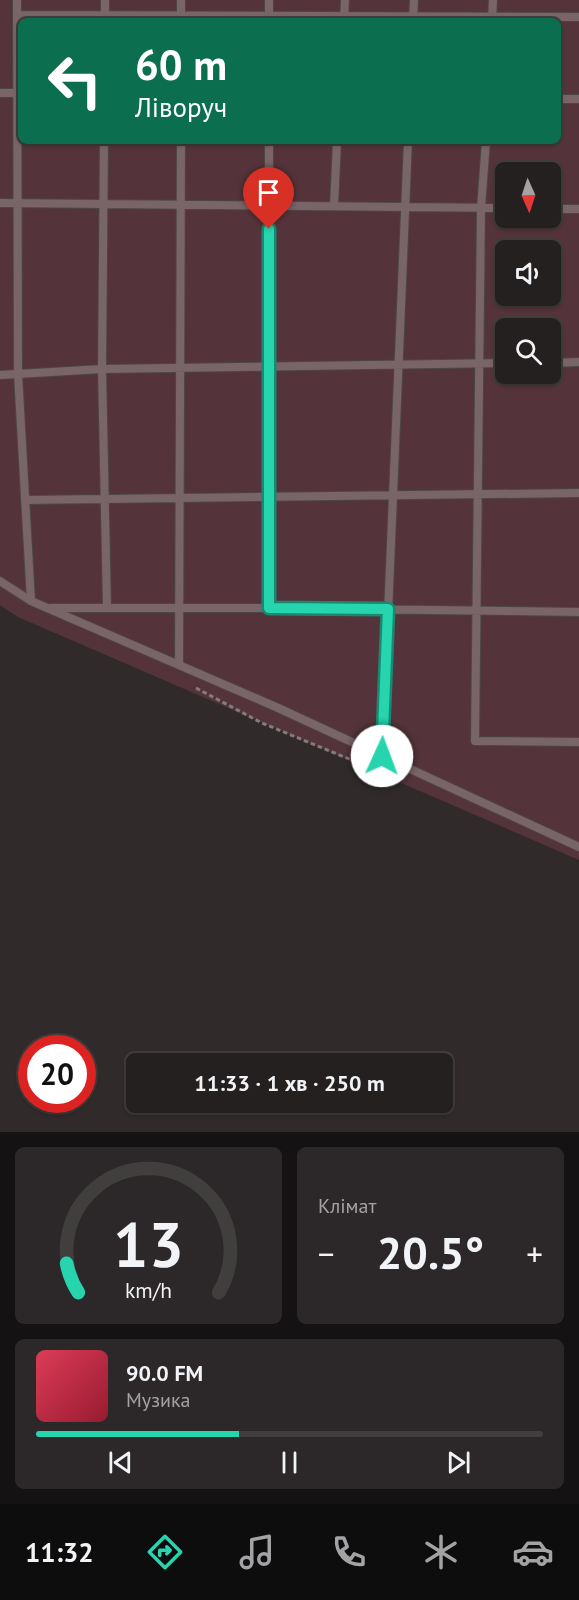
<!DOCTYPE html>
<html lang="uk">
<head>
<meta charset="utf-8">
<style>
  :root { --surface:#242020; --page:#2c2829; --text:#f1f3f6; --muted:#a3a3a5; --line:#413e3e; --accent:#26d5ae }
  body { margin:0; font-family:"PT Sans",sans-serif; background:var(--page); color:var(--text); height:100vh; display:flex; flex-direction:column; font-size:22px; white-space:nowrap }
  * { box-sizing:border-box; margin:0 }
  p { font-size:20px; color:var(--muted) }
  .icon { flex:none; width:33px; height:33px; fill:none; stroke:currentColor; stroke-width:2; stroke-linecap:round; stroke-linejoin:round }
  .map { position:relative; height:1132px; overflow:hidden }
  .panel { display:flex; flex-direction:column; gap:15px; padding:15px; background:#141212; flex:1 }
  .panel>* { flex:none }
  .banner { position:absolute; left:18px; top:18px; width:543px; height:126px; border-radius:9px; box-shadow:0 2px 4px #0004,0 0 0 2px var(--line); background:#0b6e4f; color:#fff; overflow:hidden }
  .needle { width:39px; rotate:177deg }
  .fabs { position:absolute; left:495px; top:162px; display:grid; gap:12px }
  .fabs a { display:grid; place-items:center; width:66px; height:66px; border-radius:9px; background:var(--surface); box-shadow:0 2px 4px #0004,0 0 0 2px var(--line); font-size:30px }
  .speed { position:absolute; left:18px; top:1035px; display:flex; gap:12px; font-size:30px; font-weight:700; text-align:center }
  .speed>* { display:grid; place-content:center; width:78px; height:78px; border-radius:50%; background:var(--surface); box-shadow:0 2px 4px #0004,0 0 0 2px var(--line); line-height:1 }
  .speed .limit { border:9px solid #d22; background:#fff; color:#111 }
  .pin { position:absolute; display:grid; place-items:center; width:51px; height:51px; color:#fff; margin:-62px -26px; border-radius:50% 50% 50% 0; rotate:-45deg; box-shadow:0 0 6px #0007 }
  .pin .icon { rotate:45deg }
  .me { position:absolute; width:66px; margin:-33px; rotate:2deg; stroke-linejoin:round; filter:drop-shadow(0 0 4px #0008) }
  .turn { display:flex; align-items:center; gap:21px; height:126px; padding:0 18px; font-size:27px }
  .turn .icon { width:78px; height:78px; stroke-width:2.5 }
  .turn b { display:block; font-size:42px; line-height:51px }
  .big { font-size:45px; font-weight:700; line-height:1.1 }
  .panel .widget { flex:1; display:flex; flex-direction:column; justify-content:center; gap:9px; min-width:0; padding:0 21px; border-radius:9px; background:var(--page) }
  .panel .dial { align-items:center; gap:0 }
  .dial svg { height:156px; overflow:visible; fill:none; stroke:var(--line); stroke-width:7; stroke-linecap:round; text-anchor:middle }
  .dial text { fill:var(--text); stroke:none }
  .song { display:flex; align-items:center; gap:18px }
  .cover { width:72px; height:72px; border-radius:9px; background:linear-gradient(135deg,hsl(350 70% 55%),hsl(350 70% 35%)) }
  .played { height:6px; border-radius:3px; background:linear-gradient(90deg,var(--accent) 40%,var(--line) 40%) }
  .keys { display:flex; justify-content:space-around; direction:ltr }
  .heat { display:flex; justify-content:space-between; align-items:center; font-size:33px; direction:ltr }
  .panel .tiles { flex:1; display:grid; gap:15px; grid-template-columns:1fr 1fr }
  .widget:last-child { grid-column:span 2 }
  .trip { position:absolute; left:126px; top:1053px; width:327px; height:60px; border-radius:9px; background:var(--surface); box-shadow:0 2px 4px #0004,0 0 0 2px var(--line); font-weight:700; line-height:60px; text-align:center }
  .tabs { display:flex; height:96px; justify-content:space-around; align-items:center; background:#0e0d0d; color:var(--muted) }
  .tabs .icon { width:42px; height:42px }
  .tabs .on { color:var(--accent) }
  .tabs b { font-size:27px; color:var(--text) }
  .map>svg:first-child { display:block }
  .green { fill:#54343a; fill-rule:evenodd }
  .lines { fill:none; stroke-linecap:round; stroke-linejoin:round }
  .lane-casing { stroke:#4c4647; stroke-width:10 }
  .path { stroke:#827d7d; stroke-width:3; stroke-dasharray:4.5 3; stroke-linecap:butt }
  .lane { stroke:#796467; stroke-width:8 }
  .route-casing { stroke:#198a71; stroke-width:15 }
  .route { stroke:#26d5ae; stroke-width:10 }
</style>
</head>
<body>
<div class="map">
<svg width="579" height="1132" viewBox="0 0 579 1132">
  <rect width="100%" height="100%" fill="#302a2b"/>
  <!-- green -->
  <path class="green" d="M0 0H579V860L18 617 0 605ZM21 21H558V141H21ZM506 172H550V218H506ZM506 250H550V296H506ZM506 328H550V374H506Z"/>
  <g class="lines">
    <!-- lane casing -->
    <g class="lane-casing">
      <path id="lane" d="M17 0 18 374 31 601
        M181 0V21
        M17 15 579 17
        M105 21V0
        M269 21V0
        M344 21 345 0
        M413 21 414 0
        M492 21 493 0
        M0 93H21
        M558 99H579
        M104 141 102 369 107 608
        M269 141V608L579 612
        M486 141 481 208 475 741 579 742
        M0 203 506 208
        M334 206 337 141
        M550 209H579
        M550 363 579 362
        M0 375 102 369 506 363
        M25 500 579 493
        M0 581 31 601 276 707 579 847
        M51 608H269
        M179 665 181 141
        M382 756 408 141"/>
    </g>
    <!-- path -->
    <path class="path" d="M196 688 262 723 400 780"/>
    <!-- lane -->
    <use href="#lane" class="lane"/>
  </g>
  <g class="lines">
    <!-- route casing -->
    <g class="route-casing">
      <path id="route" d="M269 229V608L388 609 382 756"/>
    </g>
    <!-- route -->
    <use href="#route" class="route"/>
  </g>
</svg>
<div class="fabs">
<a><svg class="needle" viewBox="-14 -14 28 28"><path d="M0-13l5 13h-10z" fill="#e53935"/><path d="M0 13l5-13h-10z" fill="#a3a3a5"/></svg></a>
<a><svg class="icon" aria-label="sound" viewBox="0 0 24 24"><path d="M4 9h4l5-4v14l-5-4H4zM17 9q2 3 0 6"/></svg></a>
<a><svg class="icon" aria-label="search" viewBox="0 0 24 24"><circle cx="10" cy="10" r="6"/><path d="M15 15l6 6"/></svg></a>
</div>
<div class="speed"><div class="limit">20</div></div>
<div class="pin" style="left:269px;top:229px;background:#d93025"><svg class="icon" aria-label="arrive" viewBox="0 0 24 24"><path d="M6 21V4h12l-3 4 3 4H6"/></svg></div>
<svg class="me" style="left:382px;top:756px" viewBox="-20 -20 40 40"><circle r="19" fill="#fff"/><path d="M0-13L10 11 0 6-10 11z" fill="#26d5ae"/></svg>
<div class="trip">11:33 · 1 хв · 250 m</div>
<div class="banner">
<div class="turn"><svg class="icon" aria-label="left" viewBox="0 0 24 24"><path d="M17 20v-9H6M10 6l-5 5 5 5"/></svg><div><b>60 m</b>Ліворуч</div></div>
</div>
</div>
<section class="panel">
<div class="tiles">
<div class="widget dial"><svg viewBox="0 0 100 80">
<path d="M14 69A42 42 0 1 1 86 69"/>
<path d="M14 69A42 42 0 0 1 8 54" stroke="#26d5ae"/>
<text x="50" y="56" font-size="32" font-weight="700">13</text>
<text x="50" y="72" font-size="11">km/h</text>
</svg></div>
<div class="widget"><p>Клімат</p>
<div class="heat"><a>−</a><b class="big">20.5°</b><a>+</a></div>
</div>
<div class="widget">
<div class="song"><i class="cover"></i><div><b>90.0 FM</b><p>Музика</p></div></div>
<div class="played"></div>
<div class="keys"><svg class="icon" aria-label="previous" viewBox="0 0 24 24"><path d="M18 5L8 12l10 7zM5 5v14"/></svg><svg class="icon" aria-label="pause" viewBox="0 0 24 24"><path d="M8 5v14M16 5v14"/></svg><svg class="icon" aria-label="next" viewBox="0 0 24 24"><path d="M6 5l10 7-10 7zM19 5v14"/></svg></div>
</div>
</div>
</section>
<nav class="tabs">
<b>11:32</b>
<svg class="icon on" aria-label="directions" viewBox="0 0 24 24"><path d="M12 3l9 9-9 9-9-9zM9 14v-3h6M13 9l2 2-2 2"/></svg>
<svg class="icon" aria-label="music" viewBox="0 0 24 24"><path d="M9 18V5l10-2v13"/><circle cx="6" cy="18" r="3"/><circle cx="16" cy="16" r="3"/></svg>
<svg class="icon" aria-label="phone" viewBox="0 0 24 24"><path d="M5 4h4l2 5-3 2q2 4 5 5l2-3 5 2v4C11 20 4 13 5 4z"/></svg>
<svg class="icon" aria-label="climate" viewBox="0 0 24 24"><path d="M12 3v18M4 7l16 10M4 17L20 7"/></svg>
<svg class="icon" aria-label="car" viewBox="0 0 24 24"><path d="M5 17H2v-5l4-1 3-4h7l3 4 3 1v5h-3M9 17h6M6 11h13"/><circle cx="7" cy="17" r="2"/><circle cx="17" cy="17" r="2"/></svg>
</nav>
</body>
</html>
